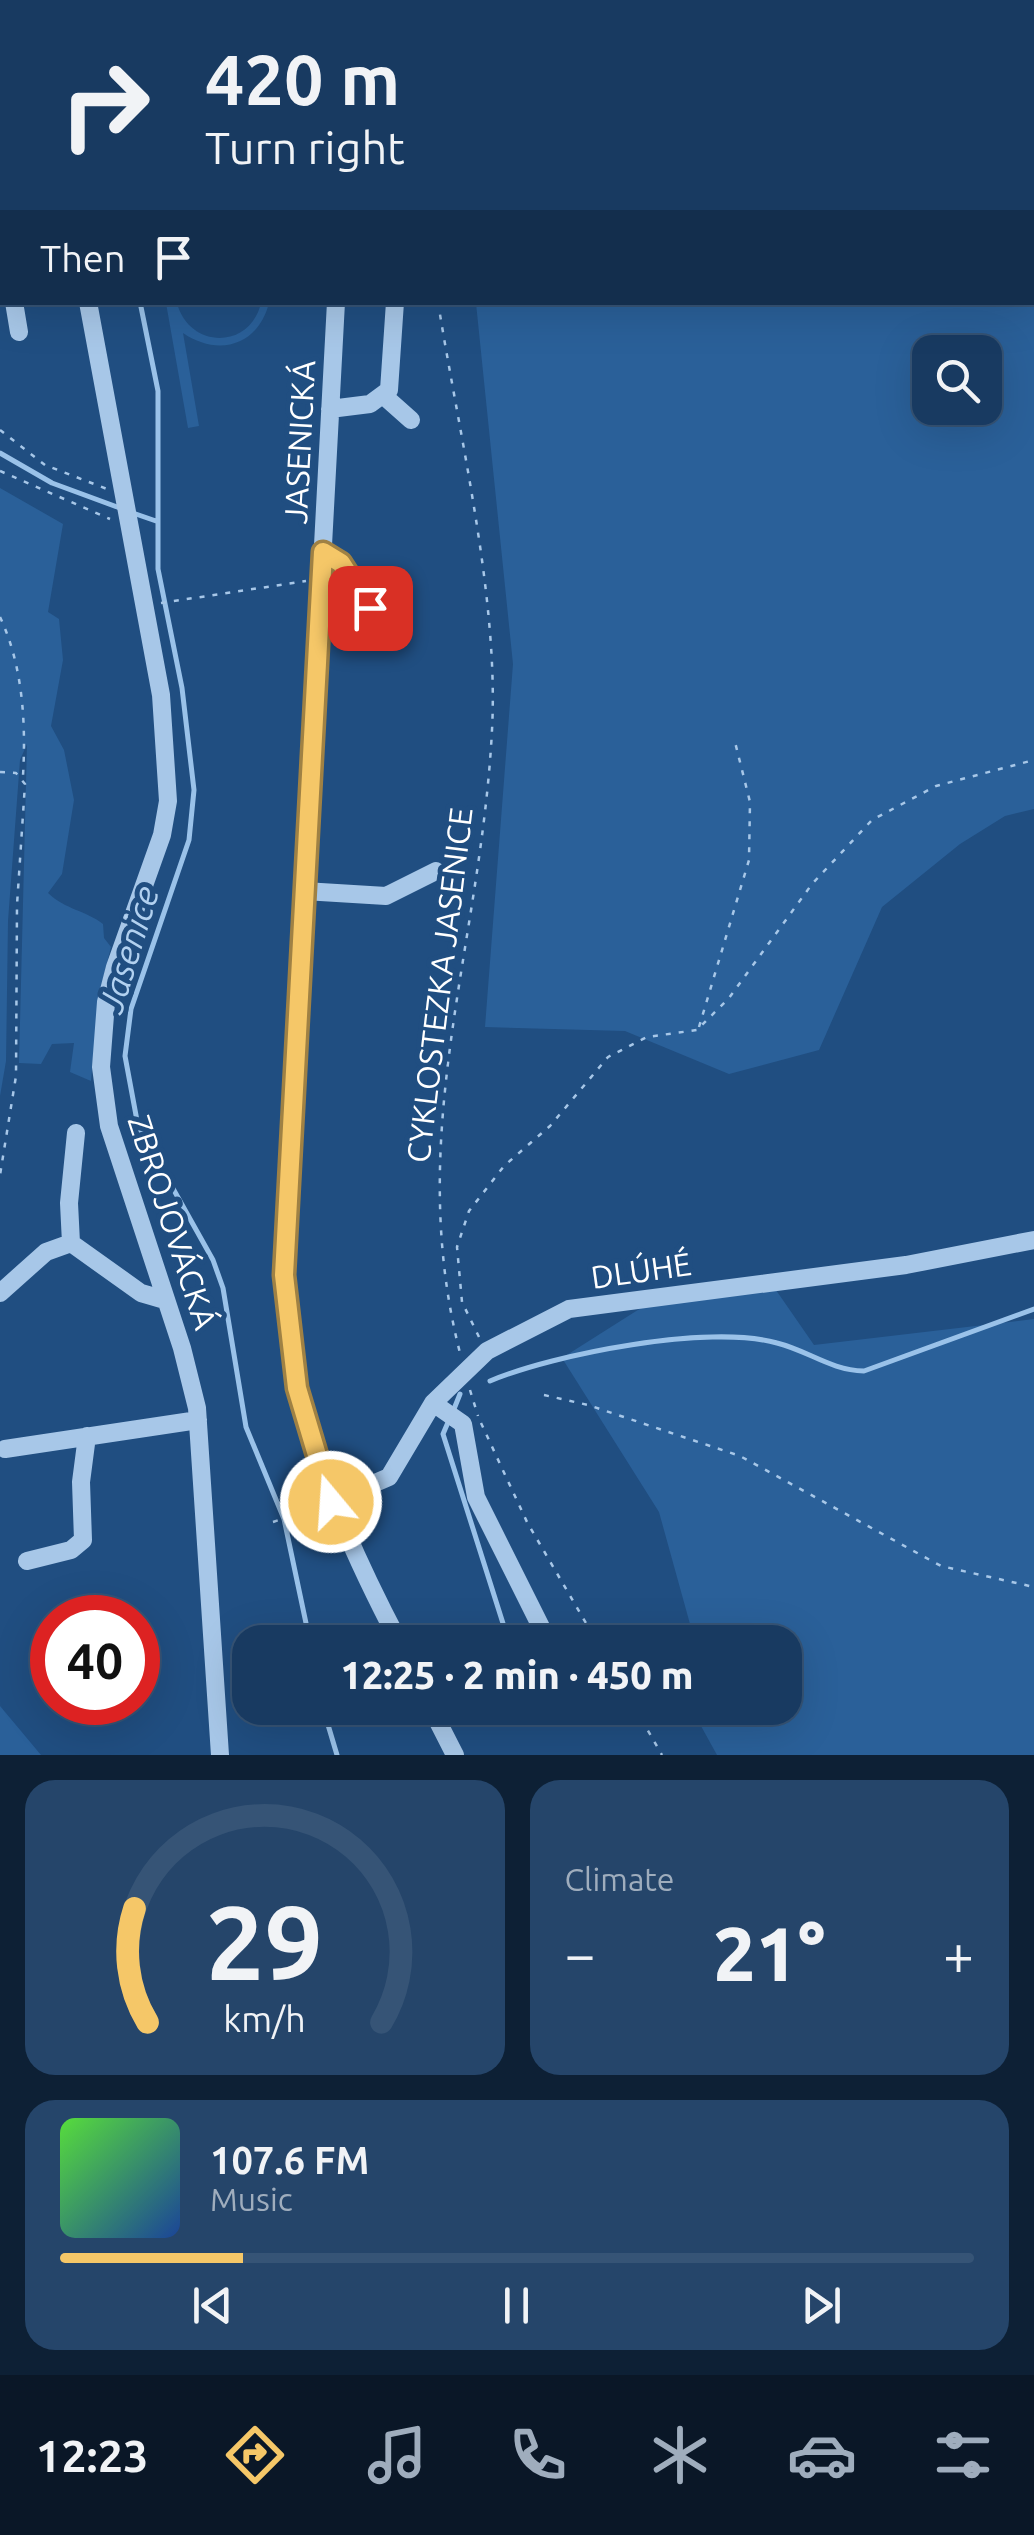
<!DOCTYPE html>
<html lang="en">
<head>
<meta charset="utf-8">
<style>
  :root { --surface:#183a61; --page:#25456a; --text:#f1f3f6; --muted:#9fadbd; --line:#365476; --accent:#f5c768 }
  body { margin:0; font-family:Ubuntu,sans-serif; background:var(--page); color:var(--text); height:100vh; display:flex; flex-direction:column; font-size:38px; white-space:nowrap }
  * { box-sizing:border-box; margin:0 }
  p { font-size:32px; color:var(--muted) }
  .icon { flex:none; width:55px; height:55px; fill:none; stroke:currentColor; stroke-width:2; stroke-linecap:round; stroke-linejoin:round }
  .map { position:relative; height:1755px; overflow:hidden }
  .details { display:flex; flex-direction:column; gap:25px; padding:25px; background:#0d2035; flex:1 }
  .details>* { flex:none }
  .guide { position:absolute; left:0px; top:0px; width:1035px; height:305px; box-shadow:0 10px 40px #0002,0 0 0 2px var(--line); background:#183a61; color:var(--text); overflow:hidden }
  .controls { position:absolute; left:912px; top:335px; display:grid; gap:20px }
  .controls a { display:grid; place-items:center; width:90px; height:90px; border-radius:20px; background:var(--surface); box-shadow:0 10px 40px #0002,0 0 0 2px var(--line); font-size:50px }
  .speed { position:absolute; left:30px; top:1595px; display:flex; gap:20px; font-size:50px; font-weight:700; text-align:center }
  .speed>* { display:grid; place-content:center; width:130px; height:130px; border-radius:50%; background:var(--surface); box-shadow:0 10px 40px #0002,0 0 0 2px var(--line); line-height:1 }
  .speed .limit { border:15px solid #d22; background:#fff; color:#111 }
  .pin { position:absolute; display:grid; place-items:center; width:85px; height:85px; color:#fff; margin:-42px; border-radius:20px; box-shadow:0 5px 15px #0006 }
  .me { position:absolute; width:110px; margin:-55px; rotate:342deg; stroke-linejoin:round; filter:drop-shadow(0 0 8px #0008) }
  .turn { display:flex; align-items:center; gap:35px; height:210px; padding:0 40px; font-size:45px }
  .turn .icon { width:130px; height:130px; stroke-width:2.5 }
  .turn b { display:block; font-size:70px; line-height:85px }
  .then { display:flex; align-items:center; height:95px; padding:0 40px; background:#0003; gap:20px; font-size:38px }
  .big { font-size:75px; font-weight:800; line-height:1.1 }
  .details .tile { flex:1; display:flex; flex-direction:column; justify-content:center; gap:15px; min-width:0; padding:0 35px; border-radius:30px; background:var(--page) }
  .details .dial { align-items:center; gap:0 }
  .dial svg { height:260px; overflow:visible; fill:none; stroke:var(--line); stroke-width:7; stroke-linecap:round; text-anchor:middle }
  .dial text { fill:var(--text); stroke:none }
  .song { display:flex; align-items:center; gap:30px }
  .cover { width:120px; height:120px; border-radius:15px; background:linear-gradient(135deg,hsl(110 70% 55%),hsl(220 70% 35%)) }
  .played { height:10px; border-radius:5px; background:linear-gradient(90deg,var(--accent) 20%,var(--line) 20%) }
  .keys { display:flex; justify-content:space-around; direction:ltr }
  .heat { display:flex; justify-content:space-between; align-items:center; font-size:55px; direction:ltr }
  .details .tiles { flex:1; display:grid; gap:25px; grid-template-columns:1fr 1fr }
  .tile:last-child { grid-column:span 2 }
  .trip { position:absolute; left:232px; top:1625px; width:570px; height:100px; border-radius:30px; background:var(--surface); box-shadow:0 10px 40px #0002,0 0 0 2px var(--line); font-weight:800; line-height:100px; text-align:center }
  .menu { display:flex; height:160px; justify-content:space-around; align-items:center; background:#0a1727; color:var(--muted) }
  .menu .icon { width:70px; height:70px }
  .menu .selected { color:var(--accent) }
  .menu b { font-size:45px; color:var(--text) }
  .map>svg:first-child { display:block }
  .green { fill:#2a6099; fill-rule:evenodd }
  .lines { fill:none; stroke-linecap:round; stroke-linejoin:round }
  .stream { stroke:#9ac2e9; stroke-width:5 }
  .path { stroke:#a7c7e8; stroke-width:2.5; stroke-dasharray:5 8; stroke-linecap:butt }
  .minor { stroke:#a7c7e8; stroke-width:18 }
  .route-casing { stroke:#9f8144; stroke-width:25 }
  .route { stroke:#f5c768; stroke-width:18 }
  .labels { text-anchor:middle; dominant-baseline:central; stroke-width:10; stroke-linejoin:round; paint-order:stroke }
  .street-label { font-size:32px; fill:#fff; stroke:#204e81 }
  .water-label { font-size:35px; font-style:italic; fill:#b2d1f0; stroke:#204e81 }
</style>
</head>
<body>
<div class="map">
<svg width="1034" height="1755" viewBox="0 0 1034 1755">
  <rect width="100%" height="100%" fill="#204e81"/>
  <!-- green -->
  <path class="green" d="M717 0H1034V809L1005 816 960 844 882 907 819 1050 729 1074 625 1031 485 1027 513 664 476 303 1032 302V2ZM930 352H985V408H930Z
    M166 303H177C189 349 250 350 261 303H269C258 346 218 357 183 333L199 426 188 428Z
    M0 488 63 524 48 612 59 619 63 660 51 726 64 750 74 800 62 874 48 893C66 910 85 910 103 924L104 938 111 947 99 994 91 1081 70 1072 74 1043 52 1044 41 1064 19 1063 27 744 20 760 8 921 6 1061 0 1096Z
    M769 1280 814 1345 1034 1319V1755H717L701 1726 724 1722 716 1708H785V1642H695L659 1512 562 1358 671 1289Z
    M0 1706 41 1755H0Z"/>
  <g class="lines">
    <!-- stream -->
    <path class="stream" d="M86 0 87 2
      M140 302 158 391V569L182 688 194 790 189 840 131 1009 125 1056 138 1126 213 1260 223 1288 246 1427 284 1519 310 1642
      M0 453 52 483 120 508
      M130 512 156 521
      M490 1381C554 1354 709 1324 777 1343 809 1351 830 1370 864 1371L1034 1309
      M454 1409 460 1394
      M449 1420 443 1434 507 1636 500 1642
      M323 1708 337 1755
      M326 1720 338 1708"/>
    <!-- path -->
    <path class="path" d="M381 0 382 2
      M438 302C459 435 499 598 492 730 481 947 404 1134 460 1353
      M0 430 45 465 107 489
      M0 471 110 519
      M161 603 306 581
      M0 617C23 666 26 723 23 776
      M0 772 16 773 25 784 17 905 16 1076 0 1175
      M699 1027 749 860 750 802 734 738
      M479 1337 462 1302 457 1247 469 1211 504 1166 550 1126 608 1057 647 1037 697 1030 729 998 812 884 872 820 936 786 1034 760
      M470 1390 478 1416
      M544 1395 588 1405 740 1456 941 1566 1034 1587
      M481 1423 527 1522 597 1642
      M273 1522 315 1508
      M635 1708 662 1755"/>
    <!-- minor -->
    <path class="minor" d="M35 0V2
      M328 0V2
      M0 142 2 141
      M0 209 2 216
      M14 302 19 332
      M88 302 161 695 168 801 162 835 115 967 106 1002 101 1067 109 1126 182 1348 197 1408 220 1755
      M336 302 284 1275C292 1415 335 1520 399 1642
      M384 396 411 420
      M330 409 370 404 389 390 395 302
      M323 552C350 559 371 603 370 628
      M304 891 386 896 436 871
      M71 1243 69 1203 76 1133
      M0 1293 46 1252 71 1243 141 1293 165 1300
      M433 1403 463 1424 476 1497 543 1631
      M5 1449 198 1420
      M331 1502 389 1477 433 1403 487 1351 569 1309 906 1265 1034 1240
      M27 1561 71 1550 83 1540 81 1482 87 1436
      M431 1708 455 1755"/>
  </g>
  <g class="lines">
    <!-- route casing -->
    <g class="route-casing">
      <path id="route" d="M331 1502 297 1388 284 1275 323 552 341 563 370 608"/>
    </g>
    <!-- route -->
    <use href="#route" class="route"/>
  </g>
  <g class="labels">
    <!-- street labels -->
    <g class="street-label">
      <text transform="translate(299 442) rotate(-87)">JASENICKÁ</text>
      <text transform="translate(439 985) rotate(-83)">CYKLOSTEZKA JASENICE</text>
      <text transform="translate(173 1222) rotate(72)">ZBROJOVÁCKÁ</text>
      <text transform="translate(641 1270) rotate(-8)">DLÚHÉ</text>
    </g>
    <!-- water labels -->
    <g class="water-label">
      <text transform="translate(128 949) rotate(-73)">Jasenice</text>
    </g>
  </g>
</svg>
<div class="controls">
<a><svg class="icon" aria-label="search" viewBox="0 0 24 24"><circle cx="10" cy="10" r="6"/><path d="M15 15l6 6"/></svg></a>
</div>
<div class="speed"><div class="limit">40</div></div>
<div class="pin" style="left:370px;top:608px;background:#d93025"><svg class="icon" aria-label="arrive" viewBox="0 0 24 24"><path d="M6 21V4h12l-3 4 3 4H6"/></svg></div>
<svg class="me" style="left:331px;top:1502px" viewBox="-20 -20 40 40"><circle r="17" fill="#f5c768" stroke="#fff" stroke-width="3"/><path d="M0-11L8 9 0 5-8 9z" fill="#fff"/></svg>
<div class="trip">12:25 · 2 min · 450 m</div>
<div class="guide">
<div class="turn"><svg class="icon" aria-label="right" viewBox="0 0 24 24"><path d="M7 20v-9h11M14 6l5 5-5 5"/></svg><div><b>420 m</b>Turn right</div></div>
<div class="then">Then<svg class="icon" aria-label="arrive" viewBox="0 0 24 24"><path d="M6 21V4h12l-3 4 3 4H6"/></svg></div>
</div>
</div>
<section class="details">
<div class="tiles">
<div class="tile dial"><svg viewBox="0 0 100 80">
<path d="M14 69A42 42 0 1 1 86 69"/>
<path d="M14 69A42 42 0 0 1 10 34" stroke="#f5c768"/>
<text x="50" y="56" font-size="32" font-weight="700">29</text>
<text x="50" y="72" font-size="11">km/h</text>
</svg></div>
<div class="tile"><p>Climate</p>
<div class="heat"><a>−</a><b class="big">21°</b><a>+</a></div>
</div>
<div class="tile">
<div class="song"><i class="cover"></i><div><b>107.6 FM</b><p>Music</p></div></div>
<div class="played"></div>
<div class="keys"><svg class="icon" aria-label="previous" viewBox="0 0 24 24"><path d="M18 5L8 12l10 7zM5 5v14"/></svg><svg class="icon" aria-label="pause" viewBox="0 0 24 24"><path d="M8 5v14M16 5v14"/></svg><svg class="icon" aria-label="next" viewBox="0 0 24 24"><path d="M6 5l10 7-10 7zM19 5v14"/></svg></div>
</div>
</div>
</section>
<nav class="menu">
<b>12:23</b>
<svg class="icon selected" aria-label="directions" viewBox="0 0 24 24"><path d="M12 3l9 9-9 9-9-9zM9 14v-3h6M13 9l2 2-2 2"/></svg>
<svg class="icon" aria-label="music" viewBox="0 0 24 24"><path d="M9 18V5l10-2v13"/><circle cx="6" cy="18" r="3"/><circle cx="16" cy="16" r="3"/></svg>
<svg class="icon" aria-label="phone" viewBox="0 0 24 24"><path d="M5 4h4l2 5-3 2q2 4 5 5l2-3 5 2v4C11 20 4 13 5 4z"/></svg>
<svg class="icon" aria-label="climate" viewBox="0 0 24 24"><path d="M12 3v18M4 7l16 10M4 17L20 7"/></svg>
<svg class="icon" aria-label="car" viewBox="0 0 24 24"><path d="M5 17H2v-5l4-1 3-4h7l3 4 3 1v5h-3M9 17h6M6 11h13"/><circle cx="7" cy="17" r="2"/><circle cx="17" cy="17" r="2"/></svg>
<svg class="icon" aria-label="filters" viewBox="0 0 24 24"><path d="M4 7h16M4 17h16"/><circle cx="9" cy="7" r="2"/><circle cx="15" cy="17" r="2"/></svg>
</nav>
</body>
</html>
